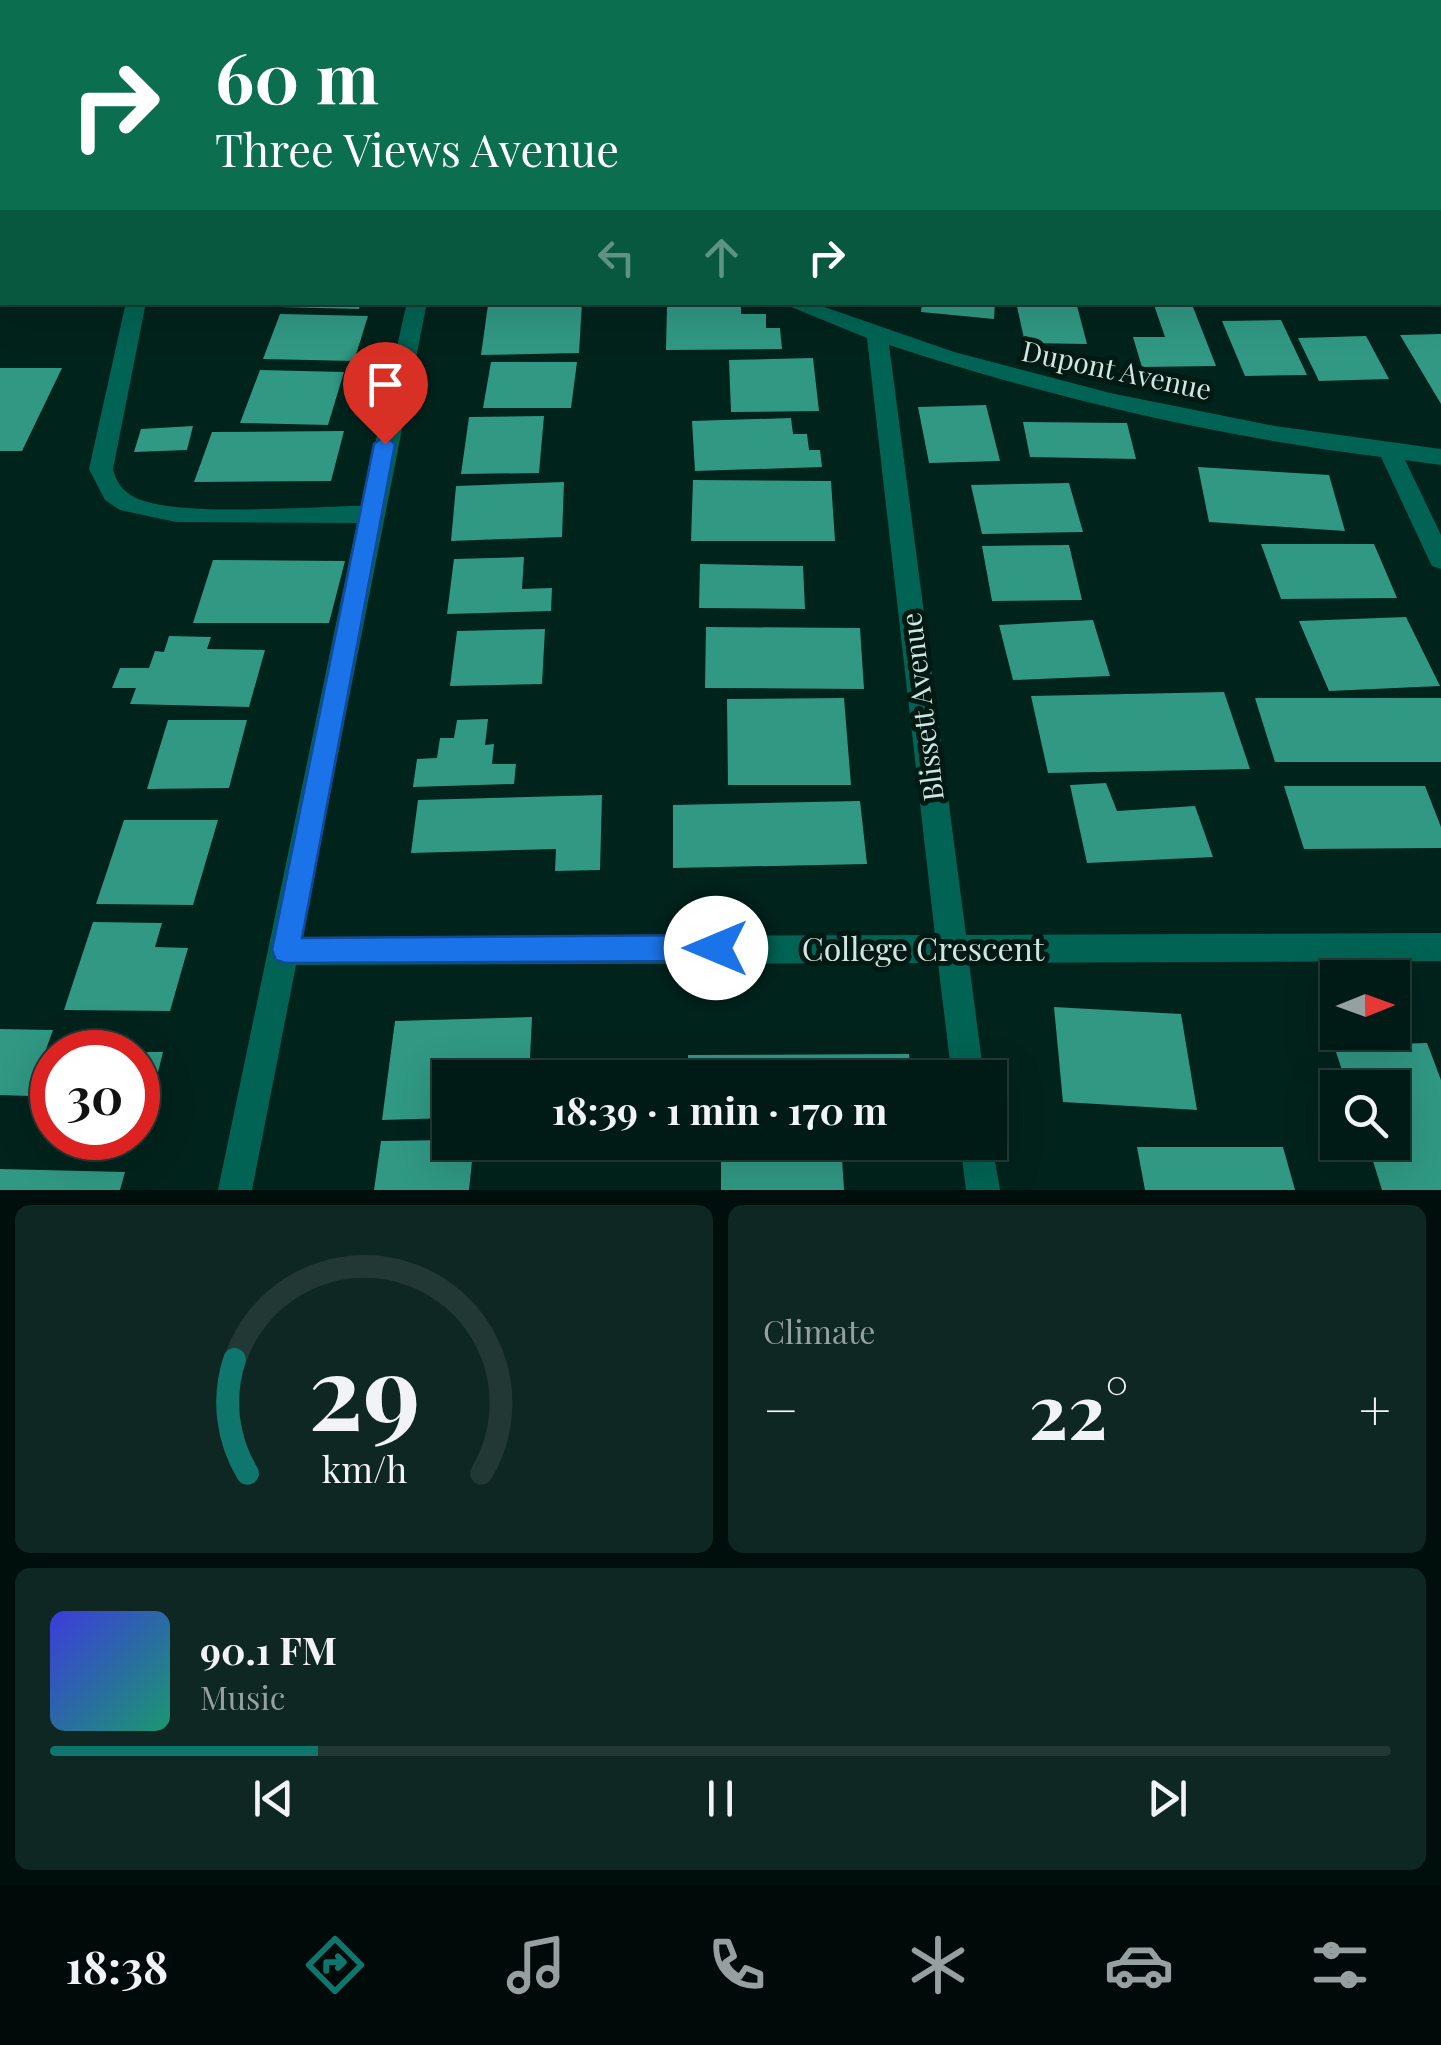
<!DOCTYPE html>
<html lang="en">
<head>
<meta charset="utf-8">
<style>
  :root { --surface:#001a15; --page:#0e2722; --text:#f1f3f6; --muted:#95a1a0; --line:#223834; --accent:#0f766e }
  body { margin:0; font-family:"Playfair Display",serif; background:var(--page); color:var(--text); height:100vh; display:flex; flex-direction:column; font-size:38px; white-space:nowrap }
  * { box-sizing:border-box; margin:0 }
  p { font-size:32px; color:var(--muted) }
  .icon { flex:none; width:55px; height:55px; fill:none; stroke:currentColor; stroke-width:2; stroke-linecap:round; stroke-linejoin:round }
  .map { position:relative; height:1190px; overflow:hidden }
  .details { display:flex; flex-direction:column; gap:15px; padding:15px; background:#000e0c; flex:1 }
  .details>* { flex:none }
  .top-card { position:absolute; left:0px; top:0px; width:1442px; height:305px; box-shadow:0 10px 40px #0002,0 0 0 2px var(--line); background:#0b6e4f; color:#fff; overflow:hidden }
  .needle { width:65px; rotate:89deg }
  .tools { position:absolute; left:1320px; top:960px; display:grid; gap:20px }
  .tools a { display:grid; place-items:center; width:90px; height:90px; border-radius:0px; background:var(--surface); box-shadow:0 10px 40px #0002,0 0 0 2px var(--line); font-size:50px }
  .speed { position:absolute; left:30px; top:1030px; display:flex; gap:20px; font-size:50px; font-weight:700; text-align:center }
  .speed>* { display:grid; place-content:center; width:130px; height:130px; border-radius:50%; background:var(--surface); box-shadow:0 10px 40px #0002,0 0 0 2px var(--line); line-height:1 }
  .speed .limit { border:15px solid #d22; background:#fff; color:#111 }
  .pin { position:absolute; display:grid; place-items:center; width:85px; height:85px; color:#fff; margin:-102px -42px; border-radius:50% 50% 50% 0; rotate:-45deg; box-shadow:0 0 10px #0007 }
  .pin .icon { rotate:45deg }
  .me { position:absolute; width:110px; margin:-55px; rotate:270deg; stroke-linejoin:round; filter:drop-shadow(0 0 8px #0008) }
  .turn { display:flex; align-items:center; gap:35px; height:210px; padding:0 50px; font-size:45px }
  .turn .icon { width:130px; height:130px; stroke-width:2.5 }
  .turn b { display:block; font-size:70px; line-height:85px }
  .lanes { display:flex; align-items:center; height:95px; padding:0 50px; background:#0003; justify-content:center; gap:50px; direction:ltr }
  .lanes .off { opacity:.35 }
  .big { font-size:75px; font-weight:700; line-height:1.1 }
  .details .card { flex:1; display:flex; flex-direction:column; justify-content:center; gap:15px; min-width:0; padding:0 35px; border-radius:15px; background:var(--page) }
  .details .dial { align-items:center; gap:0 }
  .dial svg { height:260px; overflow:visible; fill:none; stroke:var(--line); stroke-width:7; stroke-linecap:round; text-anchor:middle }
  .dial text { fill:var(--text); stroke:none }
  .song { display:flex; align-items:center; gap:30px }
  .cover { width:120px; height:120px; border-radius:15px; background:linear-gradient(135deg,hsl(240 70% 55%),hsl(160 70% 35%)) }
  .played { height:10px; border-radius:5px; background:linear-gradient(90deg,var(--accent) 20%,var(--line) 20%) }
  .keys { display:flex; justify-content:space-around; direction:ltr }
  .heat { display:flex; justify-content:space-between; align-items:center; font-size:55px; direction:ltr }
  .details .tiles { flex:1; display:grid; gap:15px; grid-template-columns:1fr 1fr }
  .card:last-child { grid-column:span 2 }
  .trip { position:absolute; left:432px; top:1060px; width:575px; height:100px; border-radius:0px; background:var(--surface); box-shadow:0 10px 40px #0002,0 0 0 2px var(--line); font-weight:700; line-height:100px; text-align:center }
  .dock { display:flex; height:160px; justify-content:space-around; align-items:center; background:#000a08; color:var(--muted) }
  .dock .icon { width:70px; height:70px }
  .dock .on { color:var(--accent) }
  .dock b { font-size:45px; color:var(--text) }
  .map>svg:first-child { display:block }
  .lines { fill:none; stroke-linecap:round; stroke-linejoin:round }
  .canal { fill:#100018; fill-rule:evenodd }
  .building { fill:#309883 }
  .street { fill:#006353; fill-rule:evenodd }
  .route { fill:#1a73e8; stroke:#114b97; stroke-width:2.5 }
  .labels { text-anchor:middle; dominant-baseline:central; stroke-width:10; stroke-linejoin:round; paint-order:stroke }
  .street-label { font-size:28px; fill:#d1e6e0; stroke:#001913 }
  .near-street-label { font-size:32px; fill:#d1e6e0; stroke:#001913 }
</style>
</head>
<body>
<div class="map">
<svg width="1441" height="1190" viewBox="0 0 1441 1190">
  <rect width="100%" height="100%" fill="#00231c"/>
  <g class="lines">
    <!-- canal -->
    <path class="canal" d="M239 0H270L272 2H241Z
      M1440 259H1441V277H1440Z"/>
  </g>
  <!-- building -->
  <path class="building" d="M281 302H361L359 309 279 307Z
    M693 302H741V314H766V328H780L782 349 666 350 667 306Z
    M922 302H995L994 319 921 312Z
    M1016 302H1076L1087 344 1025 343Z
    M1153 302H1191L1216 366 1142 367 1133 337H1165Z
    M582 303 579 353 481 355 488 305Z
    M280 314 368 316 354 361 263 359Z
    M1281 320 1307 375 1245 376 1222 321Z
    M1441 334V404L1400 335Z
    M1366 336 1389 379 1319 381 1298 338Z
    M813 358 819 411 731 412 729 360Z
    M491 362H577L571 408H483Z
    M0 368H62L22 451H0Z
    M260 370 344 372 328 425 240 423Z
    M986 405 1000 461 929 463 918 407Z
    M544 416 539 473 461 474 469 417Z
    M791 418 793 434H807L809 450H820L822 467 695 471 692 421Z
    M1023 422 1127 423 1136 459 1030 457Z
    M193 426 187 450 134 452 141 429Z
    M344 431 331 481 194 482 212 432Z
    M1198 467 1329 475 1345 531 1209 522Z
    M693 480 831 481 835 541H691Z
    M564 482 562 537 451 541 456 486Z
    M1069 483 1083 532 982 534 971 485Z
    M1261 544H1374L1397 598 1281 599Z
    M1069 545 1082 600 992 601 982 546Z
    M524 557 522 589 552 588 551 611 447 614 454 559Z
    M213 560 345 561 329 623H193Z
    M700 564 803 566 805 609 699 608Z
    M1406 617 1440 686 1329 691 1299 621Z
    M1093 620 1110 676 1013 680 999 625Z
    M706 627 860 628 864 689 705 688Z
    M545 629 542 684 450 686 457 631Z
    M169 636 211 637 207 649 265 650 249 707 130 704 136 688H112L120 668H149L155 651 164 652Z
    M1224 692 1250 769 1048 773 1031 696Z
    M844 698 851 785H728L727 699Z
    M1255 698H1441V762H1275Z
    M488 719 485 745 494 744 492 764H516L514 784 413 787 417 759 437 758 440 738H454L457 720Z
    M168 720H247L229 788 147 789Z
    M1106 783 1117 811 1195 806 1213 857 1087 863 1070 785Z
    M1284 786H1425L1441 827V848L1304 849Z
    M602 795 600 870 555 871 556 849 411 853 418 800Z
    M860 801 867 864 673 868V805Z
    M124 820H218L193 905 96 904Z
    M93 922 162 923 155 947 188 948 170 1011 64 1010Z
    M1054 1007 1181 1014 1197 1110 1063 1102Z
    M532 1017 529 1078H450V1118L382 1120 395 1021Z
    M0 1029 53 1030 29 1096 0 1095Z
    M1427 1043 1441 1080V1190H1382L1367 1142H1392V1088H1348L1334 1046Z
    M138 1052H163L143 1133H138Z
    M909 1054 911 1078H688V1055Z
    M450 1140 474 1142 469 1190H374L381 1141Z
    M721 1142H841L844 1190H721Z
    M1137 1147H1283L1295 1190H1145Z
    M0 1169 125 1172 120 1190H0Z"/>
  <g class="lines">
    <!-- street -->
    <path class="street" d="M0 0H10L0 8Z
      M312 0H338L340 2H314Z
      M564 0H580L582 2H566Z
      M1440 125H1441V135H1440Z
      M0 228 2 229V241L0 240Z
      M126 302H146L113 469C116 482 123 492 136 498 182 518 307 506 361 506L407 302H427L302 937 935 935 867 338 779 302H810L954 352 1110 393 1275 426 1441 449V465L1405 460 1441 535V569L1432 566 1429 560 1381 457C1213 436 1048 397 889 345L966 935 1441 933V961L969 963 984 1078H952L938 963 296 965 252 1190H218L357 523 176 522 120 510 105 500 89 469Z
      M990 1133 1000 1190H966L960 1142H990Z"/>
  </g>
  <!-- route -->
  <path class="route" d="M385 436 395 444 302 938 716 935 726 939 730 948 726 957 716 961 286 963 276 960 272 950 374 444Z"/>
  <g class="labels">
    <!-- street labels -->
    <g class="street-label">
      <text transform="translate(1117 369) rotate(12)">Dupont Avenue</text>
      <text transform="translate(921 707) rotate(-97)">Blissett Avenue</text>
    </g>
    <!-- near-street labels -->
    <g class="near-street-label">
      <text x="923" y="947">College Crescent</text>
    </g>
  </g>
</svg>
<div class="tools">
<a><svg class="needle" viewBox="-14 -14 28 28"><path d="M0-13l5 13h-10z" fill="#e53935"/><path d="M0 13l5-13h-10z" fill="#95a1a0"/></svg></a>
<a><svg class="icon" aria-label="search" viewBox="0 0 24 24"><circle cx="10" cy="10" r="6"/><path d="M15 15l6 6"/></svg></a>
</div>
<div class="speed"><div class="limit">30</div></div>
<div class="pin" style="left:385px;top:444px;background:#d93025"><svg class="icon" aria-label="arrive" viewBox="0 0 24 24"><path d="M6 21V4h12l-3 4 3 4H6"/></svg></div>
<svg class="me" style="left:716px;top:948px" viewBox="-20 -20 40 40"><circle r="19" fill="#fff"/><path d="M0-13L10 11 0 6-10 11z" fill="#1a73e8"/></svg>
<div class="trip">18:39 · 1 min · 170 m</div>
<div class="top-card">
<div class="turn"><svg class="icon" aria-label="right" viewBox="0 0 24 24"><path d="M7 20v-9h11M14 6l5 5-5 5"/></svg><div><b>60 m</b>Three Views Avenue</div></div>
<div class="lanes"><svg class="icon off" aria-label="left" viewBox="0 0 24 24"><path d="M17 20v-9H6M10 6l-5 5 5 5"/></svg><svg class="icon off" aria-label="ahead" viewBox="0 0 24 24"><path d="M12 20V5M6 11l6-6 6 6"/></svg><svg class="icon" aria-label="right" viewBox="0 0 24 24"><path d="M7 20v-9h11M14 6l5 5-5 5"/></svg></div>
</div>
</div>
<section class="details">
<div class="tiles">
<div class="card dial"><svg viewBox="0 0 100 80">
<path d="M14 69A42 42 0 1 1 86 69"/>
<path d="M14 69A42 42 0 0 1 10 34" stroke="#0f766e"/>
<text x="50" y="56" font-size="32" font-weight="700">29</text>
<text x="50" y="72" font-size="11">km/h</text>
</svg></div>
<div class="card"><p>Climate</p>
<div class="heat"><a>−</a><b class="big">22°</b><a>+</a></div>
</div>
<div class="card">
<div class="song"><i class="cover"></i><div><b>90.1 FM</b><p>Music</p></div></div>
<div class="played"></div>
<div class="keys"><svg class="icon" aria-label="previous" viewBox="0 0 24 24"><path d="M18 5L8 12l10 7zM5 5v14"/></svg><svg class="icon" aria-label="pause" viewBox="0 0 24 24"><path d="M8 5v14M16 5v14"/></svg><svg class="icon" aria-label="next" viewBox="0 0 24 24"><path d="M6 5l10 7-10 7zM19 5v14"/></svg></div>
</div>
</div>
</section>
<nav class="dock">
<b>18:38</b>
<svg class="icon on" aria-label="directions" viewBox="0 0 24 24"><path d="M12 3l9 9-9 9-9-9zM9 14v-3h6M13 9l2 2-2 2"/></svg>
<svg class="icon" aria-label="music" viewBox="0 0 24 24"><path d="M9 18V5l10-2v13"/><circle cx="6" cy="18" r="3"/><circle cx="16" cy="16" r="3"/></svg>
<svg class="icon" aria-label="phone" viewBox="0 0 24 24"><path d="M5 4h4l2 5-3 2q2 4 5 5l2-3 5 2v4C11 20 4 13 5 4z"/></svg>
<svg class="icon" aria-label="climate" viewBox="0 0 24 24"><path d="M12 3v18M4 7l16 10M4 17L20 7"/></svg>
<svg class="icon" aria-label="car" viewBox="0 0 24 24"><path d="M5 17H2v-5l4-1 3-4h7l3 4 3 1v5h-3M9 17h6M6 11h13"/><circle cx="7" cy="17" r="2"/><circle cx="17" cy="17" r="2"/></svg>
<svg class="icon" aria-label="filters" viewBox="0 0 24 24"><path d="M4 7h16M4 17h16"/><circle cx="9" cy="7" r="2"/><circle cx="15" cy="17" r="2"/></svg>
</nav>
</body>
</html>
